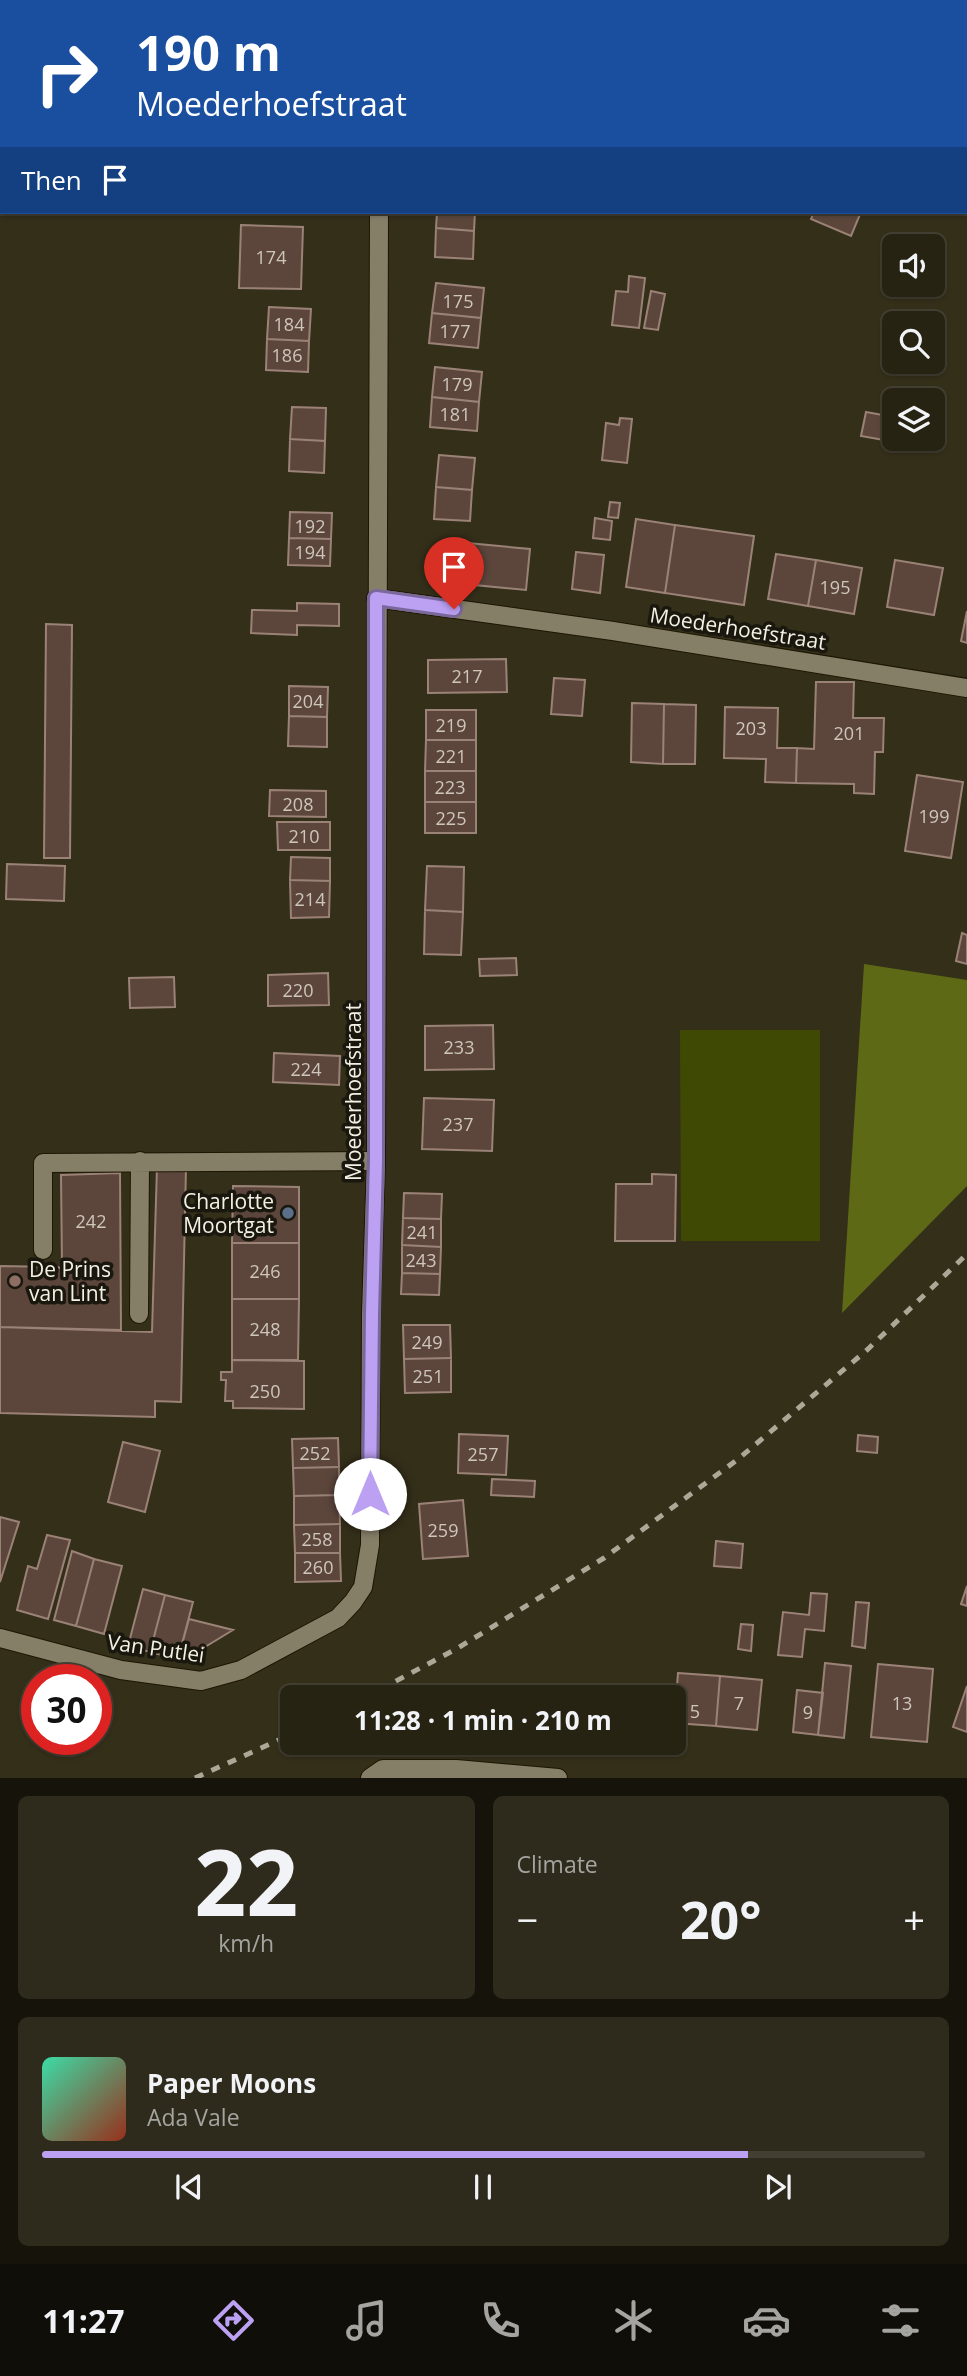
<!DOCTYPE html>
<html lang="en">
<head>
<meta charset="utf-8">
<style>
  :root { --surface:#272313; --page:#2f2b1c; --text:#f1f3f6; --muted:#a4a4a0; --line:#434033; --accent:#bca0f2 }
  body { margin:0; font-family:"Open Sans",sans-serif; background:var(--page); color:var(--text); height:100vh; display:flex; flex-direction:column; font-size:26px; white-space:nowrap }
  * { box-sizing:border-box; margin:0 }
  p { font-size:23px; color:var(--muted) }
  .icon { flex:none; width:38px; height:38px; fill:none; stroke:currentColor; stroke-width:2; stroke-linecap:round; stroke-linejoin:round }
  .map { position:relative; height:1778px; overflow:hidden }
  .sheet { display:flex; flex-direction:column; gap:18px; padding:18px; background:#15130a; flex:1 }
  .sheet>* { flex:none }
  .top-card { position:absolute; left:0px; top:0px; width:968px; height:214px; box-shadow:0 2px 5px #0004,0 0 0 2px var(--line); background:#1a4fa0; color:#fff; overflow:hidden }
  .fabs { position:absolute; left:882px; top:234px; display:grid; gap:14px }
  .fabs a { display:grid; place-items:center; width:63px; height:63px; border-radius:10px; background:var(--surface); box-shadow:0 2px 5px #0004,0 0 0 2px var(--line); font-size:35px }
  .speed { position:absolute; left:21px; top:1664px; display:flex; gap:14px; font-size:35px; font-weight:700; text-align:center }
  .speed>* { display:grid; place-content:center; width:91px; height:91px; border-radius:50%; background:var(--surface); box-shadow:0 2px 5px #0004,0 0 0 2px var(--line); line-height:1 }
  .speed .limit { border:10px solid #d22; background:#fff; color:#111 }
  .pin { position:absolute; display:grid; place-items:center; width:60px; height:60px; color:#fff; margin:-72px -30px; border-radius:50% 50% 50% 0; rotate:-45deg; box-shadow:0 0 7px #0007 }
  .pin .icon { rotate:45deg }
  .me { position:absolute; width:77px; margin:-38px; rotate:0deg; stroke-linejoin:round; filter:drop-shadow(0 0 5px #0008) }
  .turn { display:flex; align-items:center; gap:24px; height:147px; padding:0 21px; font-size:32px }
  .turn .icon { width:91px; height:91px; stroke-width:2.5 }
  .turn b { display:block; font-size:49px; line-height:60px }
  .then { display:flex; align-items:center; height:66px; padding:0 21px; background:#0003; gap:14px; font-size:26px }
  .big { font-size:52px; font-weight:700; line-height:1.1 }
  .sheet .widget { flex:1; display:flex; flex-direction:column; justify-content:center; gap:10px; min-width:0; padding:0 24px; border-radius:10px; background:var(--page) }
  .sheet .dial { align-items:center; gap:0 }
  .dial b { font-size:91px; line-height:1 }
  .song { display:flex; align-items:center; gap:21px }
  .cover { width:84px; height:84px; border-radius:10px; background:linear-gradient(135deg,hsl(160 70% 55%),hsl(10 70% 35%)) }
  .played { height:7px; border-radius:4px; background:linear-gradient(90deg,var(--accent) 80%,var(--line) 80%) }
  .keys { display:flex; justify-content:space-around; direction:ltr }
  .heat { display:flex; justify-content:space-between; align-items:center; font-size:38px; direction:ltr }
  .sheet .tiles { flex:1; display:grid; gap:18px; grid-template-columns:1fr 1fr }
  .widget:last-child { grid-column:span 2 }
  .trip { position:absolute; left:280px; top:1685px; width:406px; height:70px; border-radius:10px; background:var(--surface); box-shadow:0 2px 5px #0004,0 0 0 2px var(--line); font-weight:700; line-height:70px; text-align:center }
  .tabs { display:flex; height:112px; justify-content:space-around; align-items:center; background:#100e08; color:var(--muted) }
  .tabs .icon { width:49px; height:49px }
  .tabs .selected { color:var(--accent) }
  .tabs b { font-size:32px; color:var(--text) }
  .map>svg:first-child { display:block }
  .green { fill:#404903 }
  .forest { fill:#5e6916 }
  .building { fill:#5c463c; stroke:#9b8277; stroke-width:2 }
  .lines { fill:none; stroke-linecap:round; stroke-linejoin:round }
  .service-casing { stroke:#1c1603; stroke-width:20 }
  .minor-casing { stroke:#1c1603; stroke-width:20 }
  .service { stroke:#867f68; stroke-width:18 }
  .minor { stroke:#867f68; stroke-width:18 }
  .rail { stroke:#aca898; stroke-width:5; stroke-dasharray:9 9; stroke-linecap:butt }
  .route-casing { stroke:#7a689d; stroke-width:18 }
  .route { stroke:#bca0f2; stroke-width:12 }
  .service-dot { fill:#5c6f8a; stroke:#19170e; stroke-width:2.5 }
  .education-dot { fill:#8d6e63; stroke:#19170e; stroke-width:2.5 }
  .labels { text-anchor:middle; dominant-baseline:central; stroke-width:7; stroke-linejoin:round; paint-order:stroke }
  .number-label { font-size:18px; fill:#cec6ba }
  .street-label { font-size:21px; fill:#f4f1e4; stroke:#19170e }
  .poi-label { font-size:21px; fill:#f4f1e4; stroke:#19170e; text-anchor:end }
</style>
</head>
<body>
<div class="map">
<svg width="967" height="1778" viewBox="0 0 967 1778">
  <rect width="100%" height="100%" fill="#342f19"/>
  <!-- green -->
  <path class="green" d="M680 1030H820V1241H681Z"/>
  <!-- forest -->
  <path class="forest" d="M864 964 967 980V1186L842 1313Z"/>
  <!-- building -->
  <path class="building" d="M6 0H55V2H6Z
    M60 0H166V2H60Z
    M773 0H823V2H772Z
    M967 59V109L966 108Z
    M437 212H475L474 231 436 228Z
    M814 212H861L851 236 811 219Z
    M241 225 303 227 301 289 239 288Z
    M436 228 474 231 473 259 435 257Z
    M629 276 645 278 639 328 612 325 616 291 628 292Z
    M436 283 484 288 481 318 432 313Z
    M651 291 665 294 658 330 644 328Z
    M269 307 311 309 309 341 267 339Z
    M432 313 481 318 478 348 429 343Z
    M267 339 309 341 308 372 266 370Z
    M435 367 482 372 479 402 432 397Z
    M432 397 479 402 477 431 430 427Z
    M292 407 326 408 325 441 290 439Z
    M866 412 894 417V439H912V445L861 436Z
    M620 418 632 419 627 463 602 460 606 423 619 425Z
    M290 439 325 441 324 473 289 471Z
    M439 455 475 458 472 490 436 487Z
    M436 487 472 490 470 521 434 519Z
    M610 502 620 503 618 518 608 517Z
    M290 512 332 513 331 539 289 538Z
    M595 518 612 521 610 540 593 538Z
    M636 519 675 525 665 593 626 587Z
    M675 525 754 536 744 605 665 593Z
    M289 538 331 539 330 566 288 565Z
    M457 542 530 549 526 590 454 583Z
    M576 552 604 555 600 593 572 589Z
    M776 554 816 560 808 606 768 599Z
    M816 560 862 568 854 614 808 606Z
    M895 560 943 568 934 615 887 607Z
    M297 603 339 604V626L297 625V635L251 633 252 610 297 611Z
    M967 611V643L961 641Z
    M46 624 72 625 70 858H44Z
    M506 659 507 692 428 693V660Z
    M554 678 585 680 582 716 551 714Z
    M816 682H854L853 718H884L883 752H875L874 794 854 793V784L796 783 797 748 814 749Z
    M289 686 328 687 327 717 289 716Z
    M632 703 664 704 663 764 631 762Z
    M664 704 696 705 695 764H663Z
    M725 707 778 708 777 748H797L796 783 765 782 766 759 724 758Z
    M426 710H476V740H426Z
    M289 716 327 717V747L288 746Z
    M426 740H476V771H425Z
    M425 771H476V802H425Z
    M917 775 963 782 951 858 905 851Z
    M270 790 326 791V817L269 816Z
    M425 802H476V833H425Z
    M277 822H330V850H278Z
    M291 857 330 858V881L290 880Z
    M7 864 65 866 64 901 6 899Z
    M427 866 464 867 463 912 425 910Z
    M290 880 330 881 329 917 291 918Z
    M425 910 463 912 461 955 424 954Z
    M962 933 967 935V964L956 961Z
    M516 958 517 975 480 976 479 959Z
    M328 973 329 1005 268 1006V975Z
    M174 977 175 1007 130 1008 129 978Z
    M493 1025 494 1069 425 1070V1026Z
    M274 1053 340 1056 339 1085 273 1082Z
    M424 1098 494 1100 492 1151 422 1149Z
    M157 1167H186L181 1402 155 1401V1417L0 1413V1327L152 1332Z
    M120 1173 121 1330 0 1327V1266L58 1267 62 1269 61 1175Z
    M652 1174 676 1175 675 1241H615L616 1184H652Z
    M233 1186 299 1187V1243H232Z
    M404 1193 442 1194 441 1219 403 1218Z
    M403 1218 441 1219V1247L402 1245Z
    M232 1243H299V1299H232Z
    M402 1245 441 1247 440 1274 402 1273Z
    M402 1273 440 1274 439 1295 401 1294Z
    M232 1299H299L298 1360H232Z
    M403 1325H450L451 1358 404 1359Z
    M451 1358V1392L405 1393 404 1359Z
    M232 1360 304 1361V1409L233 1408V1401H225L226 1380H221V1372H232Z
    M459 1434 508 1436 506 1475 458 1473Z
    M858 1435 878 1437 877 1453 857 1451Z
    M338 1438 339 1467 293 1468 292 1439Z
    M123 1442 160 1451 145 1512 108 1502Z
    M339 1467V1495L294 1496 293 1468Z
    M492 1479 535 1481 534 1497 491 1495Z
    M339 1495 340 1524 294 1525V1496Z
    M463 1500 468 1556 423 1559 419 1504Z
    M0 1517 19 1522 0 1582Z
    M340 1524V1553H295L294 1525Z
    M47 1535 70 1540 48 1619 17 1610 28 1566 37 1569Z
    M716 1541 743 1544 741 1568 714 1566Z
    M72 1551 94 1559 76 1626 54 1620Z
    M295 1553H340L341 1581 295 1582Z
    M94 1559 122 1566 104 1634 76 1626Z
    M967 1586V1606L961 1604Z
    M143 1589 165 1595 150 1652 128 1646Z
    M811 1593 827 1594 824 1631 805 1629 802 1657 778 1655 783 1612 809 1615Z
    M165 1595 193 1602 178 1659 150 1652Z
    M856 1602 869 1603 865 1648 852 1646Z
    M189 1619 233 1630 190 1656 181 1648Z
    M741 1624 753 1625 751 1651 738 1649Z
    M825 1663 851 1666 844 1738 818 1735Z
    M878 1664 933 1669 927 1742 871 1737Z
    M678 1673 720 1676 716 1726 674 1723V1699H676Z
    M720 1676 762 1680 757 1730 716 1726Z
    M967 1686V1732L953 1727Z
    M498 1687 541 1689V1698H498Z
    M797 1690 823 1693 818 1735 793 1732Z"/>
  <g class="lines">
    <!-- service casing -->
    <g class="service-casing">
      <path id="service" d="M43 1250V1163L376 1161
        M139 1314 140 1161"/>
    </g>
    <!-- minor casing -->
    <g class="minor-casing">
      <path id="minor" d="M394 2V0
        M895 2 896 0
        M376 598 613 631 967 688
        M0 1638 121 1670 201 1681 241 1670 338 1618 353 1602 363 1587 370 1545 371 1314 376 1161 379 212
        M370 1778 383 1769H456L558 1778"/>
    </g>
    <!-- service -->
    <use href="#service" class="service"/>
    <!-- minor -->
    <use href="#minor" class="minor"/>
    <!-- rail -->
    <path class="rail" d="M364 1698 458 1648 604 1558 737 1460 867 1350 967 1254
      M195 1778 292 1734"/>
  </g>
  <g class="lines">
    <!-- route casing -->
    <g class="route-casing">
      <path id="route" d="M370 1494 372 1314 376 1161V598L454 609"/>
    </g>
    <!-- route -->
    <use href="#route" class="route"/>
  </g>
  <!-- markers -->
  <circle class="service-dot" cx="288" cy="1213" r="7"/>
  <circle class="education-dot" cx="15" cy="1281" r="7"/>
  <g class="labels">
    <!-- number labels -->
    <g class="number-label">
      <text x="271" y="257">174</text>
      <text x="458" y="301">175</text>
      <text x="289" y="324">184</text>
      <text x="455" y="331">177</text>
      <text x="287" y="355">186</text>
      <text x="457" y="384">179</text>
      <text x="455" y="414">181</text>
      <text x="310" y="526">192</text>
      <text x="310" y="552">194</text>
      <text x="835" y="587">195</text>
      <text x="467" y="676">217</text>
      <text x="308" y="701">204</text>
      <text x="451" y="725">219</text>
      <text x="751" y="728">203</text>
      <text x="849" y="733">201</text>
      <text x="451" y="756">221</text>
      <text x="450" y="787">223</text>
      <text x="298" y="804">208</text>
      <text x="934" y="816">199</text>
      <text x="451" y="818">225</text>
      <text x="304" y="836">210</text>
      <text x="310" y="899">214</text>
      <text x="298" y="990">220</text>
      <text x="459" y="1047">233</text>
      <text x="306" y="1069">224</text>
      <text x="458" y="1124">237</text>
      <text x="91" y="1221">242</text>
      <text x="422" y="1232">241</text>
      <text x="421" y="1260">243</text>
      <text x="265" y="1271">246</text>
      <text x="265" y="1329">248</text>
      <text x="427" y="1342">249</text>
      <text x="428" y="1376">251</text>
      <text x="265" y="1391">250</text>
      <text x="315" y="1453">252</text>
      <text x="483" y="1454">257</text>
      <text x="443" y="1530">259</text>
      <text x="317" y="1539">258</text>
      <text x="318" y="1567">260</text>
      <text x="739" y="1703">7</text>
      <text x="902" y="1703">13</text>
      <text x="695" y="1711">5</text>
      <text x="808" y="1712">9</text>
    </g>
    <!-- street labels -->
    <g class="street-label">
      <text transform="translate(738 628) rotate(9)">Moederhoefstraat</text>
      <text transform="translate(353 1092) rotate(-90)">Moederhoefstraat</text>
      <text transform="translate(156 1648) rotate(8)">Van Putlei</text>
    </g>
    <!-- poi labels -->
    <g class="poi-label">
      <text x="274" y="1201">Charlotte<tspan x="274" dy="24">Moortgat</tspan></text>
      <text x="29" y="1269" text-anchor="start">De Prins<tspan x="29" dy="24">van Lint</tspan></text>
    </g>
  </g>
</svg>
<div class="fabs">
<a><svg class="icon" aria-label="sound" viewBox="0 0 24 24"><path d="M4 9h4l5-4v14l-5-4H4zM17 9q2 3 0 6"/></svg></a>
<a><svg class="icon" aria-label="search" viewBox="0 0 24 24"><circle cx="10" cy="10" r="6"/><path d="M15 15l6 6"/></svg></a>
<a><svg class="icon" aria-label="layers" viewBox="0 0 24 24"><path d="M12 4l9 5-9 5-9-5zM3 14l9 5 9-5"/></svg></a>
</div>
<div class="speed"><div class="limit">30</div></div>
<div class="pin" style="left:454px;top:609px;background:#d93025"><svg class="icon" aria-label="arrive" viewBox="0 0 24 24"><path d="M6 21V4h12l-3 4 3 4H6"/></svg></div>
<svg class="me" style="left:370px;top:1494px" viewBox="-20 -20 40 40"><circle r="19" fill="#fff"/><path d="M0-13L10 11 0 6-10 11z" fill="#bca0f2"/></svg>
<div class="trip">11:28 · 1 min · 210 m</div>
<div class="top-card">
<div class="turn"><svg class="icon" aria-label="right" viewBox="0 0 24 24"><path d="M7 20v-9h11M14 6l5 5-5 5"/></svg><div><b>190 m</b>Moederhoefstraat</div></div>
<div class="then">Then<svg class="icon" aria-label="arrive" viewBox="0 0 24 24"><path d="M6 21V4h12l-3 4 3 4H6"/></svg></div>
</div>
</div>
<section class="sheet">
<div class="tiles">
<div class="widget dial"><b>22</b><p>km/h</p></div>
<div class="widget"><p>Climate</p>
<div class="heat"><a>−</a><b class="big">20°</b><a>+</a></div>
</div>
<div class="widget">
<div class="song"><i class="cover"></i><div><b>Paper Moons</b><p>Ada Vale</p></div></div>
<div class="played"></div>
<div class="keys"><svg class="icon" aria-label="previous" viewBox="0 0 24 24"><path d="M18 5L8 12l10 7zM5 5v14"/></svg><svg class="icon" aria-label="pause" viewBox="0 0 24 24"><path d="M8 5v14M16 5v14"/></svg><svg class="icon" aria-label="next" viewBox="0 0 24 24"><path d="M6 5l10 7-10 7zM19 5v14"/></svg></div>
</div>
</div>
</section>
<nav class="tabs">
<b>11:27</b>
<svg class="icon selected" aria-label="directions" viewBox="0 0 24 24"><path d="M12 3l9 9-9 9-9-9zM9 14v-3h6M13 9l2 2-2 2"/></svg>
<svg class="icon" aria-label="music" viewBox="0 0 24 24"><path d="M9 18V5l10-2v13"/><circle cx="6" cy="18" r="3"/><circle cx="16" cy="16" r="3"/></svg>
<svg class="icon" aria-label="phone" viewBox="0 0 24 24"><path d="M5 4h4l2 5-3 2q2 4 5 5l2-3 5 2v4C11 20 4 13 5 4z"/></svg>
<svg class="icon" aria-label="climate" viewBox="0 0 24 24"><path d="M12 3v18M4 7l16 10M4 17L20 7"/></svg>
<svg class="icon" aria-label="car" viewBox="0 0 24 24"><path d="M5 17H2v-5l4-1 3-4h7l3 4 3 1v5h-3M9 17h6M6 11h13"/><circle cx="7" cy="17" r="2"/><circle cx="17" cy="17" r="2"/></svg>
<svg class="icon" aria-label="filters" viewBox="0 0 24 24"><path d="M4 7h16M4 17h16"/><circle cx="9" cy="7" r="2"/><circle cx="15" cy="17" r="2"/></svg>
</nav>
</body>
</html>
